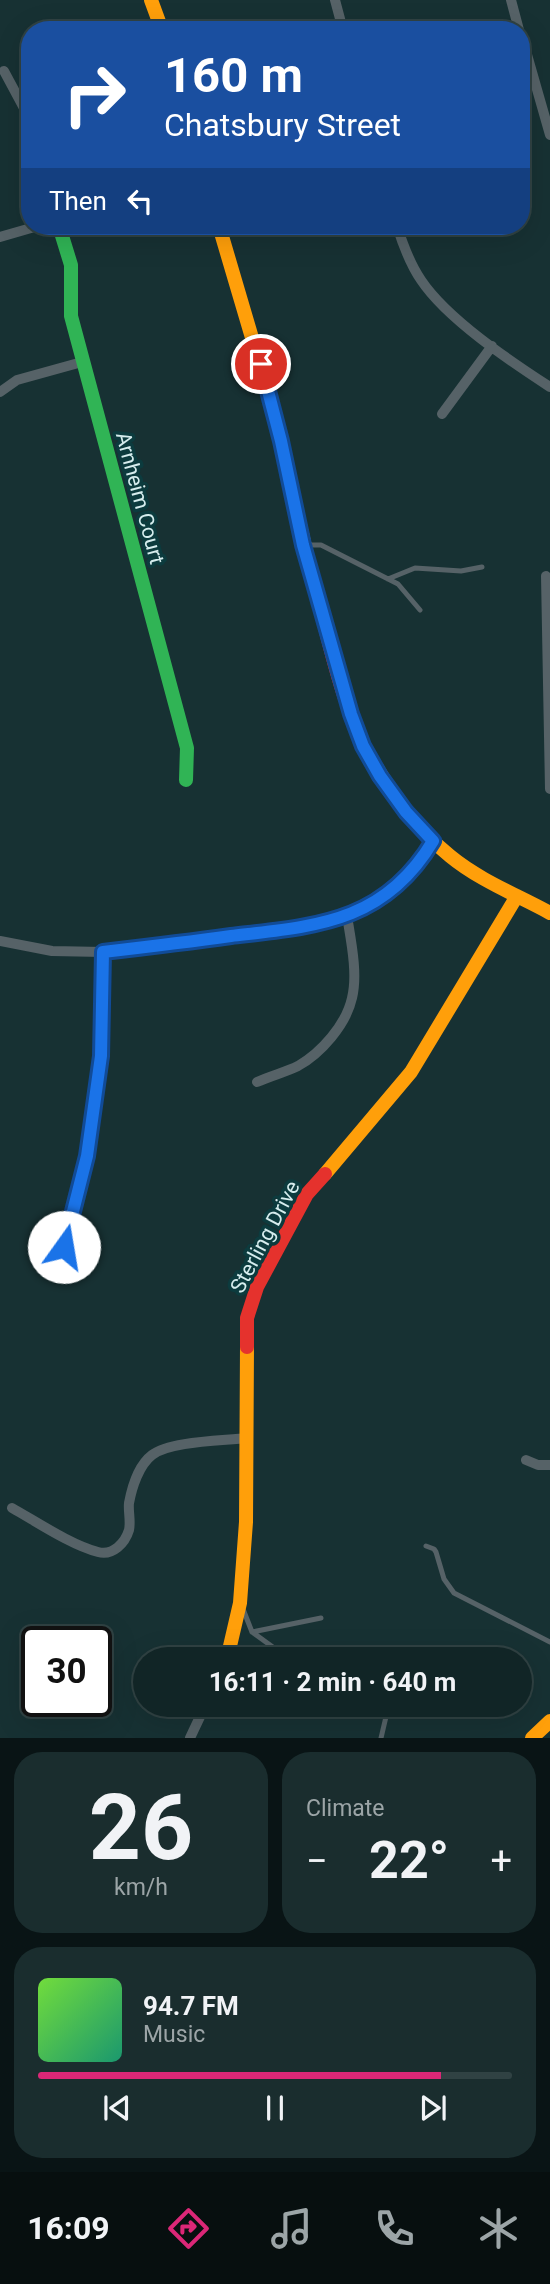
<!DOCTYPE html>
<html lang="en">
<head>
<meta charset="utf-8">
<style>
  :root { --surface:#112526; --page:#1a2d2e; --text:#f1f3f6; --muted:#9ca5a7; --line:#304243; --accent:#db2777 }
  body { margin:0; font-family:Roboto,sans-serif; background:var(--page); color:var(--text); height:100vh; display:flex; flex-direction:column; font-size:26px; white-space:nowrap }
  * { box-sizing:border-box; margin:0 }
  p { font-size:23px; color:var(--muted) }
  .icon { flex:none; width:38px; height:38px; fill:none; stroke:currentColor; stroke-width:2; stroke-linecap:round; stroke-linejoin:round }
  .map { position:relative; height:1738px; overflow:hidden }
  .sheet { display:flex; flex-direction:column; gap:14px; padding:14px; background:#091415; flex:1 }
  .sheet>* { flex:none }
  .guide { position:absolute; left:21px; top:21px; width:509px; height:214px; border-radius:28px; box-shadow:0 7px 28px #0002,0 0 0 2px var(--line); background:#1a4fa0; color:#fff; overflow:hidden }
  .speed { position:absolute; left:21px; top:1626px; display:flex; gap:14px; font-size:35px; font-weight:700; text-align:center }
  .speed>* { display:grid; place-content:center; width:91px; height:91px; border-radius:50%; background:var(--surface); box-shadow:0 7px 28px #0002,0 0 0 2px var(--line); line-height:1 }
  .speed .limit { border:4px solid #111; border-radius:10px; background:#fff; color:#111 }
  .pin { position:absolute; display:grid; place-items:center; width:60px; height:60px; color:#fff; margin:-30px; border:4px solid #fff; border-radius:50%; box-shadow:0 2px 7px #0007 }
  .me { position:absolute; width:77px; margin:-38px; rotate:13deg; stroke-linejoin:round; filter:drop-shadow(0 0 5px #0008) }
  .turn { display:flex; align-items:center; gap:24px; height:147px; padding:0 28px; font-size:32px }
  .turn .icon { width:91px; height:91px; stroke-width:2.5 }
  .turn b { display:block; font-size:49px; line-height:60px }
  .then { display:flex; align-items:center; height:66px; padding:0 28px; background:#0003; gap:14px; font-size:26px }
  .big { font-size:52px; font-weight:700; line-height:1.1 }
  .sheet .card { flex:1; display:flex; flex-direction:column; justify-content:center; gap:10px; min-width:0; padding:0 24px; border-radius:28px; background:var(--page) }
  .sheet .dial { align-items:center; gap:0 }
  .dial b { font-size:91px; line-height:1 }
  .song { display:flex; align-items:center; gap:21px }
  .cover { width:84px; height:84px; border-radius:10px; background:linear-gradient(135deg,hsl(100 70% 55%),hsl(160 70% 35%)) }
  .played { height:7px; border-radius:4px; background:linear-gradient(90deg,var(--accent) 85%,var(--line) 85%) }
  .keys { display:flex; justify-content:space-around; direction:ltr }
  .heat { display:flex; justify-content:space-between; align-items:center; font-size:38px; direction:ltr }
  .sheet .tiles { flex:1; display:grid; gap:14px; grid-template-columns:1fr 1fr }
  .card:last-child { grid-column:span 2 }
  .trip { position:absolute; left:133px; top:1647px; width:399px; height:70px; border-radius:35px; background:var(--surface); box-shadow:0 7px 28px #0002,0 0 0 2px var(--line); font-weight:700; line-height:70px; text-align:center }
  .dock { display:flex; height:112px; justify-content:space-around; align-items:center; background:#070f0f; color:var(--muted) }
  .dock .icon { width:49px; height:49px }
  .dock .selected { color:var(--accent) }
  .dock b { font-size:32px; color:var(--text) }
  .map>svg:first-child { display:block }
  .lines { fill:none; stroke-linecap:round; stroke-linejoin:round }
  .lane { stroke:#566267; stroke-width:5 }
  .street { stroke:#566267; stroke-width:10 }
  .fast { stroke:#30b455; stroke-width:14 }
  .slow { stroke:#ff9f0a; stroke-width:14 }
  .jam { stroke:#e5322d; stroke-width:14 }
  .route-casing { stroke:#114b97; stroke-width:18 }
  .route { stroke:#1a73e8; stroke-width:12 }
  .labels { text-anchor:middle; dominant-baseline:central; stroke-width:7; stroke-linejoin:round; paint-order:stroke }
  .street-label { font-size:21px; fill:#d6edee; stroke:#0c3b3e }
</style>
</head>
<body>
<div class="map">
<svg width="550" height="1738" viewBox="0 0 550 1738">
  <rect width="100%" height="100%" fill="#173133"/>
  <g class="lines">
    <!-- lane -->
    <path class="lane" d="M306 545H321L398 584 420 610
      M388 579 415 568 461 571 482 567
      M426 1546 434 1549 436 1552 444 1579 454 1593 550 1642
      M243 1609 252 1632 321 1618
      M252 1632 281 1653 279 1659
      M381 1738 389 1704"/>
    <!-- street -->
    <path class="street" d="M335 0 343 30
      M511 0 519 30
      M522 37 550 135
      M4 71 26 112 30 126
      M397 226C403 245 410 264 421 280 447 319 510 361 550 387
      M0 237 38 226
      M0 392 17 380 82 362
      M442 414 492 346
      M546 576 550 789
      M0 941 52 951 103 952 304 927 347 916 396 888 424 857 433 841
      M257 1082C270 1076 286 1072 298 1066 321 1053 346 1025 352 998 358 974 351 941 347 916
      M72 1278 64 1247 87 1156 101 1056 103 952
      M526 1460 538 1465H550
      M12 1508C37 1522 71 1545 98 1552 113 1556 125 1543 129 1530 131 1521 128 1511 129 1503 132 1487 139 1465 152 1455 170 1441 223 1441 247 1438
      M190 1738 206 1704"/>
    <!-- fast -->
    <path class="fast" d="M59 226 71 265V316L187 748 186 780"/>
    <!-- slow -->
    <path class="slow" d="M151 0 162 30
      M219 226 273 409 311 572
      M374 763C395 798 418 830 450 856 479 880 517 895 550 913
      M325 1174 411 1072 517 896
      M227 1659 240 1603 246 1522 247 1347
      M532 1738 550 1721"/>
    <!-- jam -->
    <path class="jam" d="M311 572C327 632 342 712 374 763
      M247 1347V1318L257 1287 307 1194 325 1174"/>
  </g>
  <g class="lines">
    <!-- route casing -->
    <g class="route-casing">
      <path id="route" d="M64 1247 87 1156 101 1056 103 952C146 947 188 942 231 936 316 926 384 923 433 841L406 812 380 776 363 746 351 714 303 545 281 441 261 364"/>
    </g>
    <!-- route -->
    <use href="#route" class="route"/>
  </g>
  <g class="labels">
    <!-- street labels -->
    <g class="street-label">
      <text transform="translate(140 498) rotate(75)">Arnheim Court</text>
      <text transform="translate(265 1237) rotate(-62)">Sterling Drive</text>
    </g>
  </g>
</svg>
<div class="speed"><div class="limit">30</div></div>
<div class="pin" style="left:261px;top:364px;background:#d93025"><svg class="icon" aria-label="arrive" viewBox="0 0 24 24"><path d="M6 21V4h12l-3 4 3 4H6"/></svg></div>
<svg class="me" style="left:64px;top:1247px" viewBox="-20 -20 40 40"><circle r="19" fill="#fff"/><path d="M0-13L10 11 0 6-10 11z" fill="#1a73e8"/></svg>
<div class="trip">16:11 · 2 min · 640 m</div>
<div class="guide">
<div class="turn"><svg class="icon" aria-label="right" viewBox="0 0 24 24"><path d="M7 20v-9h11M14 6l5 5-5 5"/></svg><div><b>160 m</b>Chatsbury Street</div></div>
<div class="then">Then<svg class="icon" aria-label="left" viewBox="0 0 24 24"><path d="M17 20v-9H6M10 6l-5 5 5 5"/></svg></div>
</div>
</div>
<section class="sheet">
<div class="tiles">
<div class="card dial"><b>26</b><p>km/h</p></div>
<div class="card"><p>Climate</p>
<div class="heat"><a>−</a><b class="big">22°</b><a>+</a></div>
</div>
<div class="card">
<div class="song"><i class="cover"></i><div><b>94.7 FM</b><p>Music</p></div></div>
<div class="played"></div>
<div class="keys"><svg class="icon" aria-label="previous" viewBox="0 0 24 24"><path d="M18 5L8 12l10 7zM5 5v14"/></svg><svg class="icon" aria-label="pause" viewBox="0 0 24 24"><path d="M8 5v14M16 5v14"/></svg><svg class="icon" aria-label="next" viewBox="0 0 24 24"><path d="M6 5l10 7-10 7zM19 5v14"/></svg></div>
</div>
</div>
</section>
<nav class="dock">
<b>16:09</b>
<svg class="icon selected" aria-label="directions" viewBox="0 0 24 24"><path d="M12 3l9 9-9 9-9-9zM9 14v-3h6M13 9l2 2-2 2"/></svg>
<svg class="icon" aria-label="music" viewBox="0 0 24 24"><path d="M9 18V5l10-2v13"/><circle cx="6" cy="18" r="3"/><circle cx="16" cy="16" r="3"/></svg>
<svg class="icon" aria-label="phone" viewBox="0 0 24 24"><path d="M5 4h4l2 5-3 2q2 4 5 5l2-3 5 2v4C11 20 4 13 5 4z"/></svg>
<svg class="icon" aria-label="climate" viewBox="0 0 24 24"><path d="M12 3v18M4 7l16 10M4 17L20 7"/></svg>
</nav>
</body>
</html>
